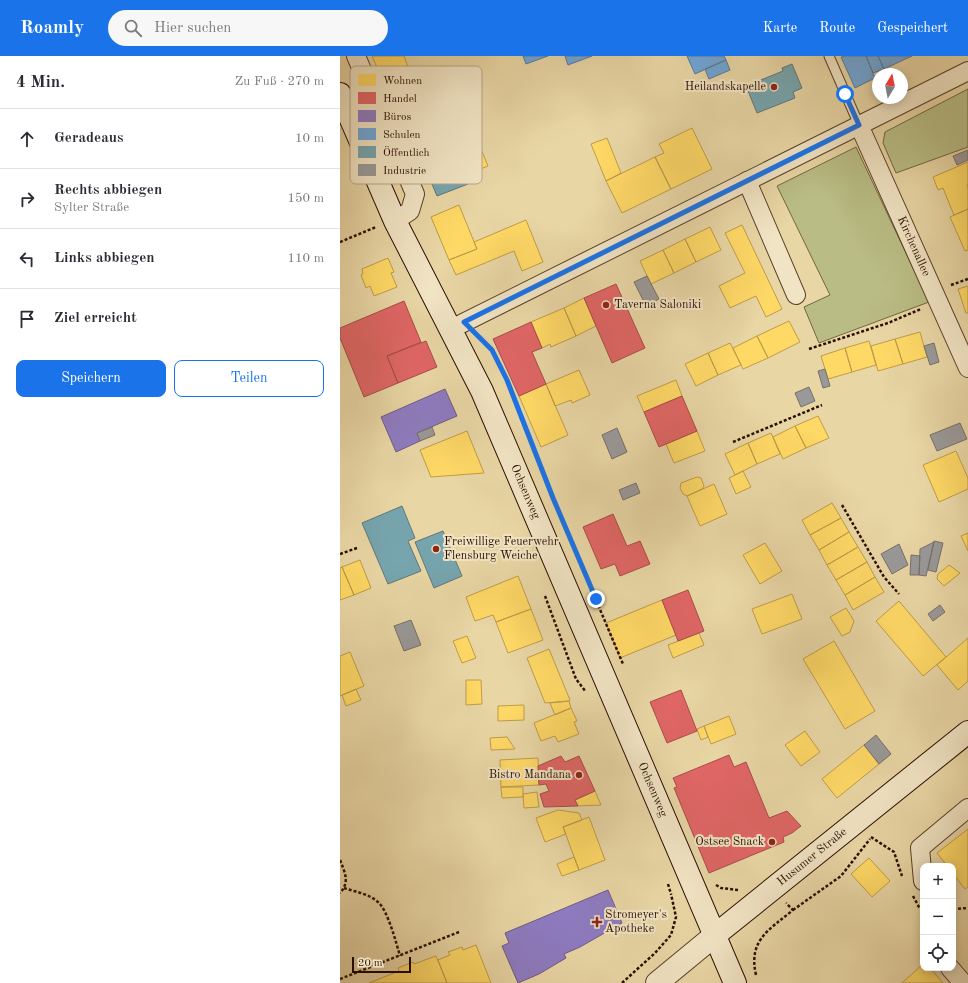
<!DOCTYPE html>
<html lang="de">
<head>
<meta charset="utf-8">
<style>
	:root { --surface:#fff; --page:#f7f7f7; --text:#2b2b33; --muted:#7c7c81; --line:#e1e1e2; --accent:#1a73e8 }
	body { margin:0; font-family:"Old Standard TT",serif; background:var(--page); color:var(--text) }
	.controls { position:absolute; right:12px; bottom:12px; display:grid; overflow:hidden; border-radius:8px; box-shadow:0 2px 10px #0003 }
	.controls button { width:36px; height:36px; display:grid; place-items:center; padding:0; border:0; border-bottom:1px solid var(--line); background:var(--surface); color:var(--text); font:20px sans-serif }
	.compass { position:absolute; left:532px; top:12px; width:36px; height:36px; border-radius:50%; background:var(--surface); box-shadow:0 2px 10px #0003; rotate:10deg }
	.scale { position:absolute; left:12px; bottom:10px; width:59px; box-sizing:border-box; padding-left:4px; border:2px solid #2b0e00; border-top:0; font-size:11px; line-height:14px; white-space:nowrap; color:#2b0e00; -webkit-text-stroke:3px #f1e4c4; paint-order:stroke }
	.stop { position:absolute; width:12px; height:12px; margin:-9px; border:3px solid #1a73e8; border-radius:50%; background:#fff }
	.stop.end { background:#1a73e8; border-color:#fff; box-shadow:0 1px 4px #0008 }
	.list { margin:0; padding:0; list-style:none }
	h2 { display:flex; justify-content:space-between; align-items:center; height:52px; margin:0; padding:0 16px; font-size:17px }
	h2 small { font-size:13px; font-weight:400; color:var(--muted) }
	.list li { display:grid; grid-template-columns:26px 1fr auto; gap:12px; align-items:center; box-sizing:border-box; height:60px; padding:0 16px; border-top:1px solid var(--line) }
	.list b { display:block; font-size:15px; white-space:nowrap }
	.list p { margin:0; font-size:13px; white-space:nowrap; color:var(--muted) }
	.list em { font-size:13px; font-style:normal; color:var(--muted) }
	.actions { display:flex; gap:8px; padding:12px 16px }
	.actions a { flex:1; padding:9px 0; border:1px solid var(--accent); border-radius:8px; text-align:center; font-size:14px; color:var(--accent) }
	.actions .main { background:var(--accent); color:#fff }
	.icon { flex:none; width:22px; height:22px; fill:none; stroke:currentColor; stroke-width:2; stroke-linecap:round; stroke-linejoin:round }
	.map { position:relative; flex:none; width:628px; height:927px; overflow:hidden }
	header { display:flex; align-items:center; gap:24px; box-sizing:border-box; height:56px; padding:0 20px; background:var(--accent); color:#fff }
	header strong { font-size:19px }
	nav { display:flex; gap:22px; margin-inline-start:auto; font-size:14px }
	.search { width:280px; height:36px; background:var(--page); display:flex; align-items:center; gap:10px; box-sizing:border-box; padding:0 14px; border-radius:22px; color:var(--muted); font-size:15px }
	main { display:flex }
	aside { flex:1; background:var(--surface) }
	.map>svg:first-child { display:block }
	.green { fill:#b9bd85; stroke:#726642 }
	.homes { fill:#ffd966; stroke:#bf9c47 }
	.shops { fill:#e06666; stroke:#aa4c47 }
	.offices { fill:#8e7cc3; stroke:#705b88 }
	.schools { fill:#6fa8dc; stroke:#5b7a9a }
	.public { fill:#76a5af; stroke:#60787a }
	.industry { fill:#999; stroke:#786f6b }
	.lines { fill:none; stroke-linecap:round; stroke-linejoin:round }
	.service-casing { stroke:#5a4029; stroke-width:11 }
	.minor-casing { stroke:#5a4029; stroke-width:20 }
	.tertiary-casing { stroke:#5a4029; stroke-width:24 }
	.secondary-casing { stroke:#2b0e00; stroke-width:24 }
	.path { stroke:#2b0e00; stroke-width:2.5; stroke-dasharray:3 2; stroke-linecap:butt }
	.service { stroke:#f1e4c4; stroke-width:9 }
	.minor { stroke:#f1e4c4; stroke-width:18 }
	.tertiary { stroke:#f1e4c4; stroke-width:22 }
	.secondary { stroke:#f1e4c4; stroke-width:22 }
	.route { stroke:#1a73e8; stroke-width:5 }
	.poi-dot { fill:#8f2418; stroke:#f1e4c4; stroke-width:1.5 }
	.labels { text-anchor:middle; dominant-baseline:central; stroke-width:4; stroke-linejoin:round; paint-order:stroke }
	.poi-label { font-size:12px; fill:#2b0e00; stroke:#f1e4c4; text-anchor:end }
	.street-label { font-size:12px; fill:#2b0e00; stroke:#f1e4c4 }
	.key { fill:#f1e4c4; stroke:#b6a489; stroke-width:1 }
	.key-label { font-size:11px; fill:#2b0e00 }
</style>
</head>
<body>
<header>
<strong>Roamly</strong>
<div class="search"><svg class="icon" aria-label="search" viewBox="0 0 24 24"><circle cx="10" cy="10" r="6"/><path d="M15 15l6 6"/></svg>Hier suchen</div>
<nav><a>Karte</a><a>Route</a><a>Gespeichert</a></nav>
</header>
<main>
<aside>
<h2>4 Min.<small>Zu Fuß · 270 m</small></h2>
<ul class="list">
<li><svg class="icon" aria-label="ahead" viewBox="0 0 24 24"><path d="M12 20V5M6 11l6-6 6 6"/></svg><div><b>Geradeaus</b></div><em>10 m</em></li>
<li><svg class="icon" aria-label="right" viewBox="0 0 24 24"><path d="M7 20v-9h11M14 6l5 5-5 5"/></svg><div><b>Rechts abbiegen</b><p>Sylter Straße</p></div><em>150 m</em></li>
<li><svg class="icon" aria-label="left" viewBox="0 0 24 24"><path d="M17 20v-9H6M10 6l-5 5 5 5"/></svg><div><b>Links abbiegen</b></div><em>110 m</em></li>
<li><svg class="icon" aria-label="arrive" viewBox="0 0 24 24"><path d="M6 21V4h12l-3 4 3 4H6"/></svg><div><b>Ziel erreicht</b></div></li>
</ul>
<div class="actions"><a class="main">Speichern</a><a>Teilen</a></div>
</aside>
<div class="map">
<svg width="628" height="927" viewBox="0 0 628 927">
	<rect width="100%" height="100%" fill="#e9d6a5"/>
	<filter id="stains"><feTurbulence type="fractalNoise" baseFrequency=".005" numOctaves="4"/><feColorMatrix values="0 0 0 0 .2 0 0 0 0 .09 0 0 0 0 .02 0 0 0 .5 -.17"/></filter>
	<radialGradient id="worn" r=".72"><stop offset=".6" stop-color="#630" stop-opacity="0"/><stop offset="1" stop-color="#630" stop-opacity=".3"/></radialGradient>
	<path class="green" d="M628,33V91L556,117L543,87L545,76Z
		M516,91L589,246L479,287L464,251L490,239L437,130Z"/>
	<path class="homes" d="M32,0H64L72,22L46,32Z
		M352,72L372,113L331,133L315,101L324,97L319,88Z
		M136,81L148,110L125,119L113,90Z
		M267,82L281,117L266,125L251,88Z
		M315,101L331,133L282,157L266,125Z
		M628,106V128L627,129L628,132V153L614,159L603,132L598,134L593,121Z
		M119,149L137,193L109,204L91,161Z
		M628,153V194L625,195L610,161Z
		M186,164L203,206L182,215L174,195L116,219L109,204L137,193L134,186Z
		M402,169L442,253L426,261L416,240L390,252L379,230L405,217L385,177Z
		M370,171L381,194L356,206L345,183Z
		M345,183L356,206L334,217L323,194Z
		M323,194L334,217L311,228L300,205Z
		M48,202L54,216L51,217L57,231L34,240L30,230L26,232L21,219L23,218L22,213Z
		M628,230V257H626L618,233Z
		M244,242L256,270L236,280L224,252Z
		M224,252L236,280L211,291L210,288L202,292L191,266Z
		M449,265L460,286L428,302L417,280Z
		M580,276L587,301L563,308L555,283Z
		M417,280L428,302L403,313L393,292Z
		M555,283L563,308L538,315L531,290Z
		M529,285L536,309L512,316L505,292Z
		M390,287L401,309L378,319L368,297Z
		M505,292L512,316L488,323L481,300Z
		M368,297L378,319L356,330L345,308Z
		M239,314L250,339L232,347L231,344L215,350L206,328Z
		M336,324L342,340L304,356L297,340Z
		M206,328L228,379L201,391L179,340Z
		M478,360L489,382L466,392L455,370Z
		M455,370L466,392L443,403L433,381Z
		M127,375L144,417L91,421L80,394Z
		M357,375L365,395L334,407L326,388Z
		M431,377L440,398L417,408L408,387Z
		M408,387L417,408L395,419L385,398Z
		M616,395L628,422V433L599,446L583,409Z
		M403,415L411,431L396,438L389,422Z
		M357,421L361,422L364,430L362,433L347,440L343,438L340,432L341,427Z
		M374,428L387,458L360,470L347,440Z
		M492,447L501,462L470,479L462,464Z
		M501,462L509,476L479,494L470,479Z
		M509,476L518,491L487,509L479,494Z
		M628,477V495L621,480Z
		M425,487L442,515L420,528L403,499Z
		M518,491L527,506L496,524L487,509Z
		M20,504L31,532L14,539L2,511Z
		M527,506L535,521L505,539L496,524Z
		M609,509L620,517L604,530L597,523L598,518Z
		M2,511L14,539L0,544V512Z
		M178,520L191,553L156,566L153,559L135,565L126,541Z
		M535,521L544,536L513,554L505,539Z
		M452,538L462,563L422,578L412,553Z
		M322,544L336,579L280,602L266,567Z
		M559,545L606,601L583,620L536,565Z
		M506,552L514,565L510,576L502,580L490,561Z
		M191,553L203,584L168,597L156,566Z
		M359,577L364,589L333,602L328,589Z
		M127,580L136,602L122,607L113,585Z
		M628,582V625L618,634L597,609Z
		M494,585L535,655L505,673L463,603Z
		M209,593L230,644L229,645L205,647L187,602Z
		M10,596L24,630L0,640V600Z
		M126,624H141L142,648L126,649Z
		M16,633L21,644L6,650L2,639Z
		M229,645L231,652L215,659L210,647Z
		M184,649V664L158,665V650Z
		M231,652L237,665L234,666L239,678L218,686L215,680L201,685L194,667Z
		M389,660L396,678L371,688L364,670Z
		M364,670L368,681L361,684L357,673Z
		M465,675L480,696L461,710L445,689Z
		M167,681L175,693L151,694L150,682Z
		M524,689L539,708L497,742L482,723Z
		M198,702L199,729L161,731L160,704Z
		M161,731H183V741L162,742Z
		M255,735L261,749L238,750L235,744Z
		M197,736L199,751L184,752L183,738Z
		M218,754L239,757L242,764L223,771L226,778L205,786L196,762Z
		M249,761L265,804L239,814L223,771Z
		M628,773V831L625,833L613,818V810H607L597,797Z
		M234,801L239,814L222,820L217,808Z
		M529,802L550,825L532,841L511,818Z
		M136,889L151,927H107L98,904L110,899L108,896L122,891L123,894Z
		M96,900L107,927H29L59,915L58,912L73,906L74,908Z
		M583,908V912H590L603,927H562Z"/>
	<path class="shops" d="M276,228L305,292L272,307L244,242Z
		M64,245L81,286L47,300L58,327L24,341L0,282V272Z
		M191,266L202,292L192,296L206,328L179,340L153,283Z
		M86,285L97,311L58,327L47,300Z
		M342,340L357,375L319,391L304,356Z
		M273,458L287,490L300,485L310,508L280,520L275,508L261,513L243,471Z
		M348,534L364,575L338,585L322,544Z
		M341,634L357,675L327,687L310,646Z
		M389,699L394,711L406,706L429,762L447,755L461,770L452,777L443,781L444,786L369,817L334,732L337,731L333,722Z
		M221,700L225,706L239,700L255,735L235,744L238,750L204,751L200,738L209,735L206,728L199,729L198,710Z"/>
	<path class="offices" d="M105,333L117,360L77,377L80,385L56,396L41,361Z
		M268,834L282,867L240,891L224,898L226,902L199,918L178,927L162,890L169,887L165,877Z"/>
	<path class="schools" d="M183,0H208L186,8Z
		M225,0H252L228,9Z
		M347,0H384L386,4L355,18Z
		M505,0H526L535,22L515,32L501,1Z
		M526,0H538L544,13L533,17Z
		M538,0H572L544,13Z
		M386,4L390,14L369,23L365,13Z"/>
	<path class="public" d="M452,8L462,32L453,36L455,42L417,57L406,30L443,15L442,12Z
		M104,67L128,128L97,140L72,80Z
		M62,450L75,482L68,485L81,515L48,528L22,467Z
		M103,475L122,520L94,532L75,486Z"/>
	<path class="industry" d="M628,94V104L617,109L613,100Z
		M307,220L319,243L306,250L294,226Z
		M594,287L599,306L590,309L584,290Z
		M485,313L490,330L483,332L478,315Z
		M469,331L475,345L461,351L455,337Z
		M620,367L627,383L597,395L590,379Z
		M92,371L95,379L80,385L77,377Z
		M277,372L287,396L272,403L262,379Z
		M296,427L300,437L283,444L279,434Z
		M594,485L603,487L596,516L588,514Z
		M594,486L586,520L579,519L580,493Z
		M559,488L568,509L552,518L541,498Z
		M571,499L580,500L579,519H570Z
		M600,549L605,556L593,565L588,558Z
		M71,564L81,589L64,595L54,570Z
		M536,679L551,698L539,708L524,689Z"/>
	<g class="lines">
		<defs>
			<path id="service" d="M489,0L519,69"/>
			<g id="minor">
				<path d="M16,0L75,138L70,155L55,165"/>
				<path id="s1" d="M519,69L628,312"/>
				<path d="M407,125L456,239"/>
				<path d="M111,273L628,15"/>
				<path d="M583,825L580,792L628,752"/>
				<path d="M610,912L623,927"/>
			</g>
			<path id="tertiary" d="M317,927L374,880"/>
			<g id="secondary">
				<path id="s2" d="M0,38L55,165L142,335L395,927"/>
				<path id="s3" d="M374,880L628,676"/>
			</g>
		</defs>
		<use href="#service" class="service-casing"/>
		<use href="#minor" class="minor-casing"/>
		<use href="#tertiary" class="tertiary-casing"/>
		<use href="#secondary" class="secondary-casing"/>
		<path class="path" d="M0,186L36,171
			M611,229L628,223
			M139,281L151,294L167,324L213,442L283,608
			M469,293L548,267L581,253
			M393,386L482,349
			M502,449L544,521L559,538
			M0,498L17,492
			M205,540L236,623L246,636
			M531,781L554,796L562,820
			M0,804C5,817 10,826 0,837
			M328,828L331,838
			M376,829L381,832L398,834
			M4,832C16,836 30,838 39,847C48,856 56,886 60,900
			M573,840L579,851L583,854
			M613,853L628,852
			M453,854L501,820L530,783
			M416,919C408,884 429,874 453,854L446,847
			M0,923L119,876
			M282,927L315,897L331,879L336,861L331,838"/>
		<use href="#service" class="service"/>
		<use href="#minor" class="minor"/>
		<use href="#tertiary" class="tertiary"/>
		<use href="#secondary" class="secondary"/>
	</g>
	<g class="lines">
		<path class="route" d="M256,543L213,442L167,324L152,294L124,266L519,69L505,38"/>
	</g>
	<g class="poi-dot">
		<circle cx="434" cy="31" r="4"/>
		<circle cx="266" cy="249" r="4"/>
		<circle cx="96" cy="493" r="4"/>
		<circle cx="239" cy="719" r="4"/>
		<circle cx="432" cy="786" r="4"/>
		<path d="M255 860h4v4h4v4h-4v4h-4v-4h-4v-4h4z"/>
	</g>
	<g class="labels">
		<g class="poi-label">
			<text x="426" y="31">Heilandskapelle</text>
			<text x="274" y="249" text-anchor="start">Taverna Saloniki</text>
			<text x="104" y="486" text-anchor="start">Freiwillige Feuerwehr<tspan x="104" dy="14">Flensburg Weiche</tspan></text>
			<text x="231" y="719">Bistro Mandana</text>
			<text x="424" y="786">Ostsee Snack</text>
			<text x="265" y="859" text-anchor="start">Stromeyer's<tspan x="265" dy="14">Apotheke</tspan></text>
		</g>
		<g class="street-label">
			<text stroke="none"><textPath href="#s1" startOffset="133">Kirchenallee</textPath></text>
			<text stroke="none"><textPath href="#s2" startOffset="439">Ochsenweg</textPath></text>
			<text stroke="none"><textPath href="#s2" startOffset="763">Ochsenweg</textPath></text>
			<text stroke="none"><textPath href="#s3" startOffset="126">Husumer Straße</textPath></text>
		</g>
	</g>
	<rect x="10" y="10" width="132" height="118" rx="6" class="key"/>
	<rect x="18" y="18" width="18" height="12" fill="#ffd966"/>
	<rect x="18" y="36" width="18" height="12" fill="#e06666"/>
	<rect x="18" y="54" width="18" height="12" fill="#8e7cc3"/>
	<rect x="18" y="72" width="18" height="12" fill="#6fa8dc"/>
	<rect x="18" y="90" width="18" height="12" fill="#76a5af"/>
	<rect x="18" y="108" width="18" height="12" fill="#999"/>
	<g class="key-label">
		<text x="43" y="28">Wohnen</text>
		<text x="43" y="46">Handel</text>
		<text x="43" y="64">Büros</text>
		<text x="43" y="82">Schulen</text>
		<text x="43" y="100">Öffentlich</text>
		<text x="43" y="118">Industrie</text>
	</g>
	<rect width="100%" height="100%" filter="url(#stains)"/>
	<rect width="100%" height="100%" fill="url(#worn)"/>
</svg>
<div class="controls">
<button>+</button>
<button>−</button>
<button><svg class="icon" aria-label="locate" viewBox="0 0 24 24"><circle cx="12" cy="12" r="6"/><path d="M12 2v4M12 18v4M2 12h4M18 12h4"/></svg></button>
</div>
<svg class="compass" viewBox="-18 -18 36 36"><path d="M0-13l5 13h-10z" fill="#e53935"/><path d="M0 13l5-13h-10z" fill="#7c7c81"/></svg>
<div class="scale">20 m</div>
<div class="stop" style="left:505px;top:38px"></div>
<div class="stop end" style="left:256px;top:543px"></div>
</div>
</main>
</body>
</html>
